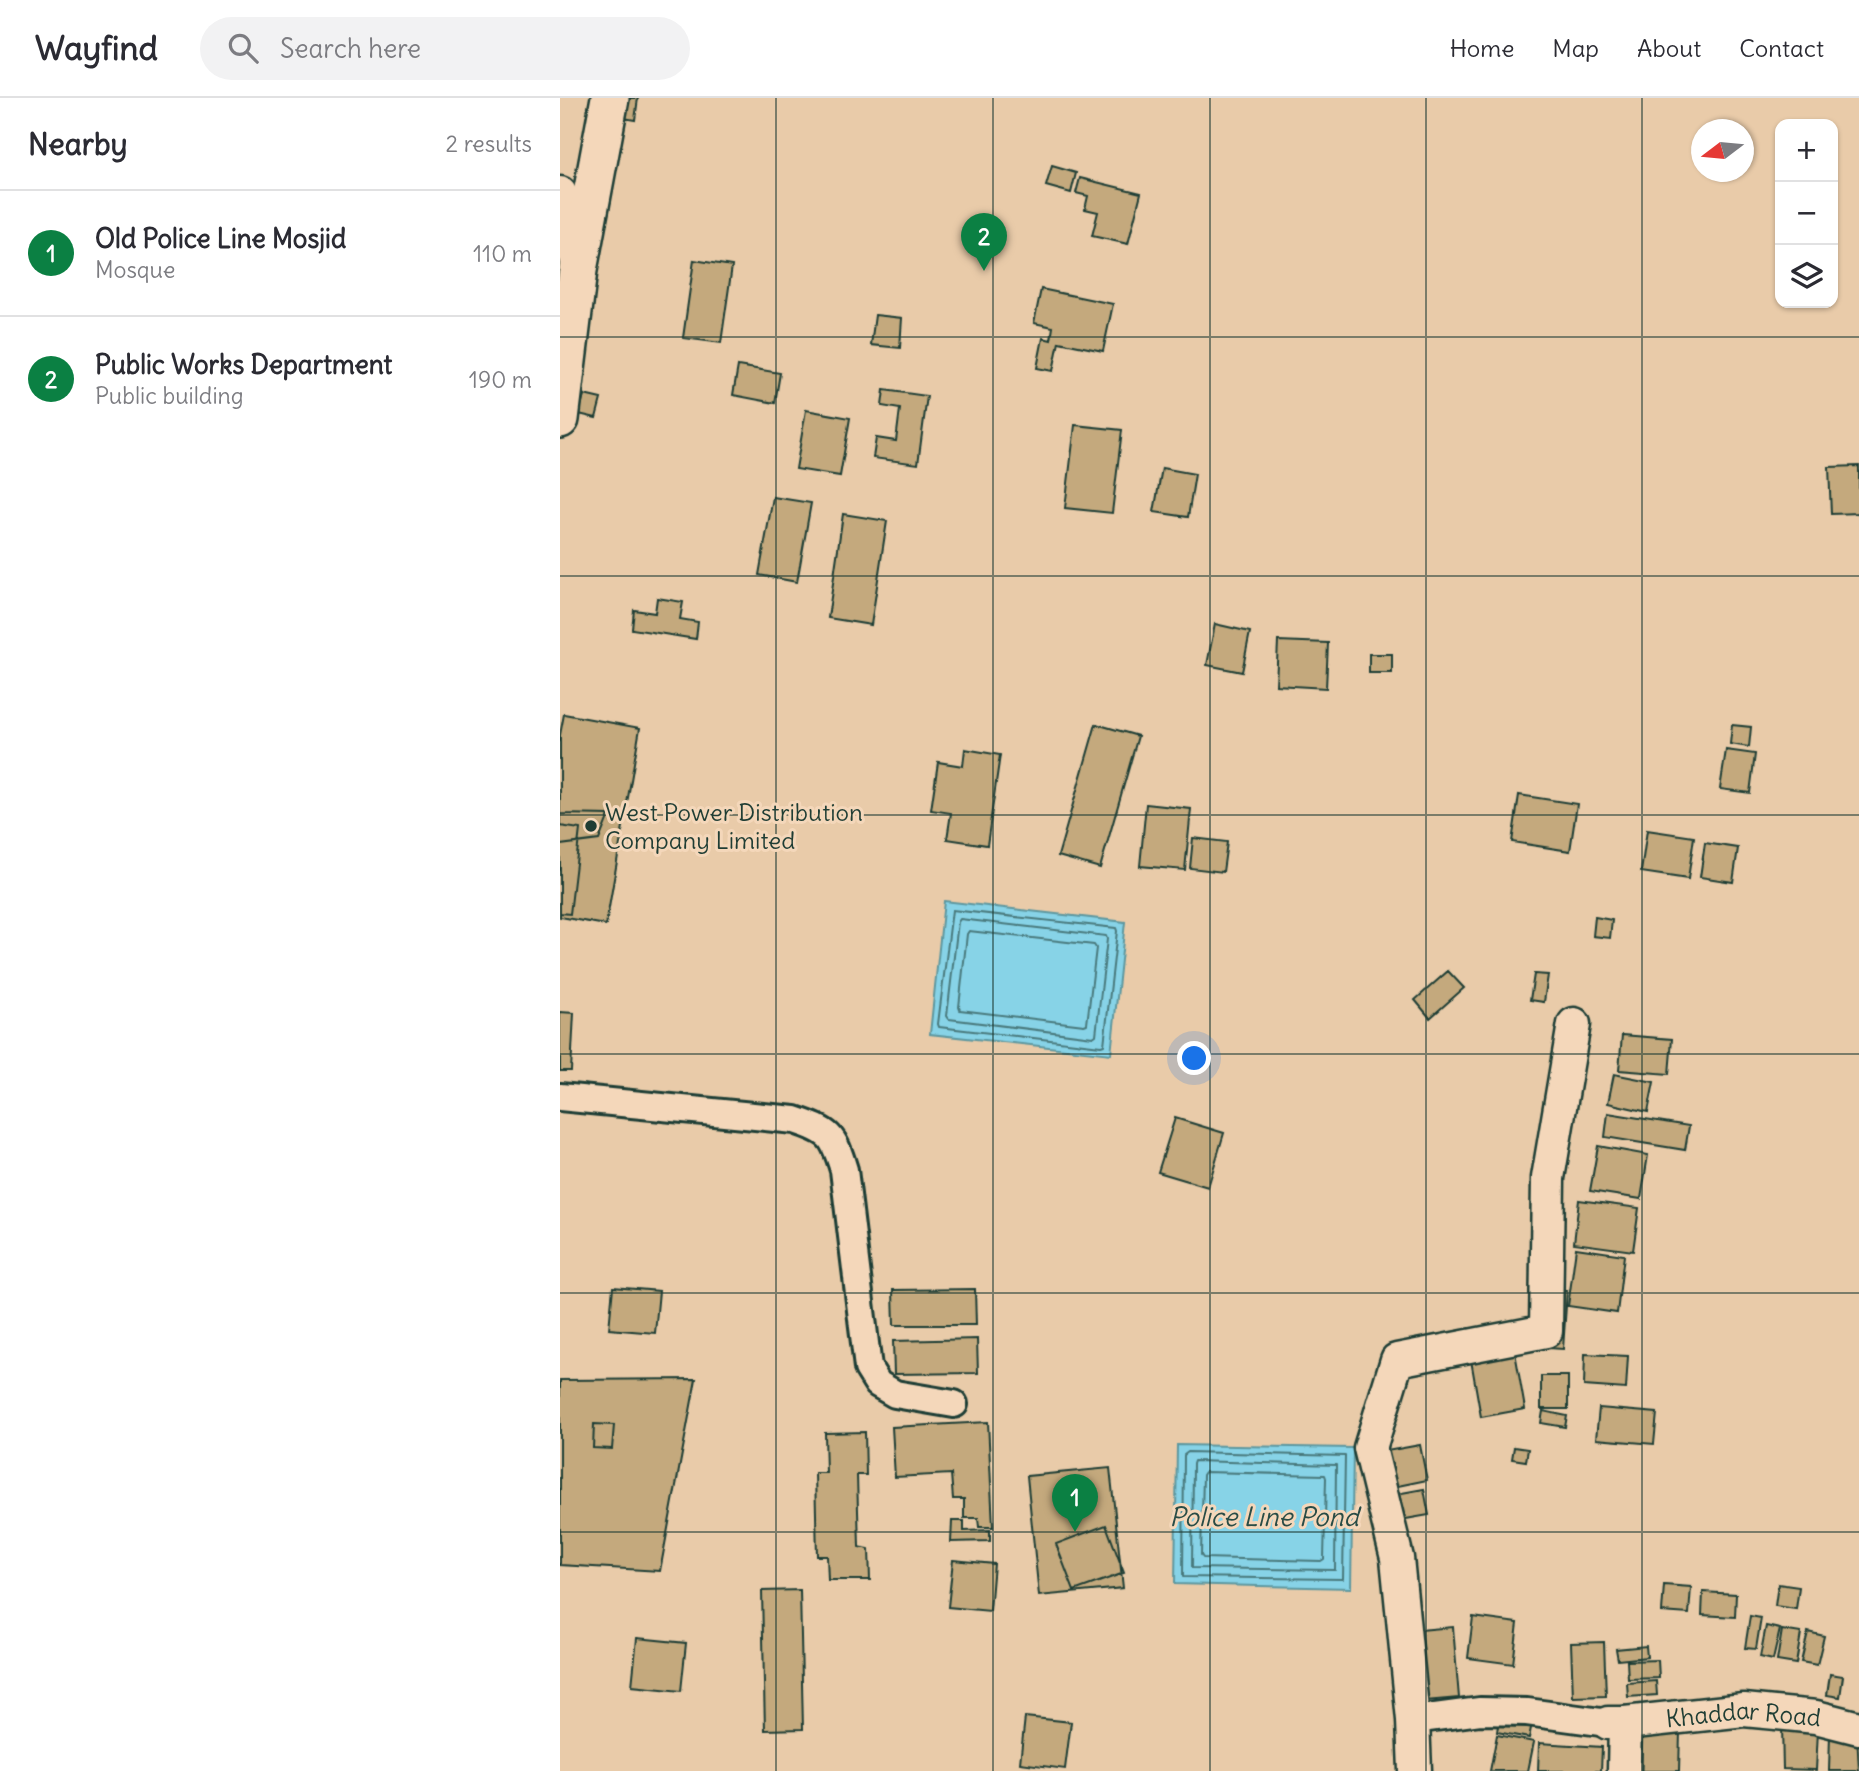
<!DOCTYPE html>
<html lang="en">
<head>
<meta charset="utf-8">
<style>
	:root { --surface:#fff; --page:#f2f2f3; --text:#2b2b33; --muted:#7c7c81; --line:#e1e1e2; --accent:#0b8043 }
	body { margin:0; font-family:Delius,sans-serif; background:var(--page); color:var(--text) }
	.controls { position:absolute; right:21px; top:21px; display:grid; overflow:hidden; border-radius:14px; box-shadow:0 2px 5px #0004 }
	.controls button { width:63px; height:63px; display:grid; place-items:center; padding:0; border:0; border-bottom:2px solid var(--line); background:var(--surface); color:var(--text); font:35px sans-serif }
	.compass { position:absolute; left:1131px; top:21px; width:63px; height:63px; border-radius:50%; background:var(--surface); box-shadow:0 2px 5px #0004; rotate:254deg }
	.you { position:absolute; left:635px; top:961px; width:24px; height:24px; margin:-18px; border:5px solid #fff; border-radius:50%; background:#1a73e8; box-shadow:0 0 0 10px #1a73e833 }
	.badge { display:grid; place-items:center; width:46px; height:46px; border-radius:50%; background:var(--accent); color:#fff; font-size:23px; font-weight:700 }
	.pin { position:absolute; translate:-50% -58px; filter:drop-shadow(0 2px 4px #0008) }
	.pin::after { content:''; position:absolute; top:37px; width:24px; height:21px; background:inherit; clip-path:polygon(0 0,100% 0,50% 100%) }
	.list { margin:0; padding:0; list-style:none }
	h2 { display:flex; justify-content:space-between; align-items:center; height:91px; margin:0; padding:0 28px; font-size:30px }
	h2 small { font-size:23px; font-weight:400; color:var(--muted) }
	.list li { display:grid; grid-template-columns:46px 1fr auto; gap:21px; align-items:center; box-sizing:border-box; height:126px; padding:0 28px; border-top:2px solid var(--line) }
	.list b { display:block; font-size:26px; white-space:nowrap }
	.list p { margin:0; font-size:23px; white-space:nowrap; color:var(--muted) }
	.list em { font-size:23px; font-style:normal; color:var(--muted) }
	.icon { flex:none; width:38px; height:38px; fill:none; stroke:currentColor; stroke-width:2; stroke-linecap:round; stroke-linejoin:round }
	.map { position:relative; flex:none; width:1299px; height:1673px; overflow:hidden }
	header { display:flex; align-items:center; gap:42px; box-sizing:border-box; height:98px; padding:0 35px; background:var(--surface); border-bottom:2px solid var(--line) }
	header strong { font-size:33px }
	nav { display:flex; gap:38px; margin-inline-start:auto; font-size:24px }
	.search { width:490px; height:63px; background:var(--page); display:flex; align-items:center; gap:18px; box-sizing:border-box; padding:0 24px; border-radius:38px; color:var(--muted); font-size:26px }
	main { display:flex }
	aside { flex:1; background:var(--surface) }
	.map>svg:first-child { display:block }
	.water { fill:#87d3e7; stroke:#5d979f; stroke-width:2 }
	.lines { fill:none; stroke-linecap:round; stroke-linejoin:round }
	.shore { stroke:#49797c; stroke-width:2 }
	.building { fill:#c4a97d; stroke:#1f3d34; stroke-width:2 }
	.minor-casing { stroke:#1f3d34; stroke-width:32 }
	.tertiary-casing { stroke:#1f3d34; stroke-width:37 }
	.secondary-casing { stroke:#1f3d34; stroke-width:42 }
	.minor { stroke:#f4d7ba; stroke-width:26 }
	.tertiary { stroke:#f4d7ba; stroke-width:32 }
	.secondary { stroke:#f4d7ba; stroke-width:37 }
	.grid { fill:none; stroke:#1f3d34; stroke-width:2; stroke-opacity:0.55 }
	.poi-dot { fill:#1f3d34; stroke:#f4d7ba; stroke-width:2.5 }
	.labels { text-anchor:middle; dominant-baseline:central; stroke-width:6; stroke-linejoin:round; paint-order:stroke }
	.poi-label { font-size:24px; fill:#1f3d34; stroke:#f4d7ba; text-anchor:start }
	.street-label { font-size:24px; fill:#1f3d34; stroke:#f4d7ba }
	.water-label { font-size:26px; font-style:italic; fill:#294c46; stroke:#f4d7ba }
</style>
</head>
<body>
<header>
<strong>Wayfind</strong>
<div class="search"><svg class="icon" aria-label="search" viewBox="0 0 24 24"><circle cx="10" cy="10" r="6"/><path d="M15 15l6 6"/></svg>Search here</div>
<nav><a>Home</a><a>Map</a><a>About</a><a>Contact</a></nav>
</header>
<main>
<aside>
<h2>Nearby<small>2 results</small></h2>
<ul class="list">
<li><span class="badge">1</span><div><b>Old Police Line Mosjid</b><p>Mosque</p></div><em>110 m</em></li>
<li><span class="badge">2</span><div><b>Public Works Department</b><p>Public building</p></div><em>190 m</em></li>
</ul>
</aside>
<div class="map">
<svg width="1299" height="1673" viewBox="0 0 1299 1673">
	<rect width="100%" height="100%" fill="#e9cba9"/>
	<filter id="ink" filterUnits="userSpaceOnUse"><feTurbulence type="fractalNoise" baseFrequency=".0143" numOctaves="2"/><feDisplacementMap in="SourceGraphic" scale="14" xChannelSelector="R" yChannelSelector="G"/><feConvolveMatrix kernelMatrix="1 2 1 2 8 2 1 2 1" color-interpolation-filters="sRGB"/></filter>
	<g filter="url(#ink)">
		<path class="water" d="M384,803L565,824L551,956L370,936Z
			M617,1347L793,1350L791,1490L615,1486Z"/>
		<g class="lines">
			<path class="shore" d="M392,812L556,830L557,833L544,947L541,948L379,929L378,926Z
				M400,821L546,838L547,841L536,937L533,939L389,921L387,918L398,824Z
				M409,833L534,847L536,850L527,926L524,927L400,912L399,909L407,836Z
				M628,1354L785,1358L783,1481L623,1479L624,1357Z
				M634,1363L776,1367L775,1472L632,1470L633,1366Z
				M645,1374L765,1377L766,1380L764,1461L761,1463L643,1460L641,1457L643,1377Z"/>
		</g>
		<path class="building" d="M54,0H78L75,22L52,18Z
			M492,68L516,75L511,95L486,88Z
			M520,80L581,95L568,146L532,138L538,114L525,111L528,98L516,95Z
			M134,162L172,168L161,245L123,240Z
			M481,191L553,206L543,253L499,244L493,273L477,270L483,240L491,242L493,229L474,225Z
			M315,217L342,220L340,250L311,247Z
			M178,268L220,275L215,305L173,297Z
			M324,292L367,298L358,366L313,360L316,340L336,343L340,311L322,308Z
			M24,297L41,301L36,320L19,316Z
			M246,312L290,320L280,378L236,371Z
			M515,327L562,332L552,415L505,410Z
			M1299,368V415L1271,416L1269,369Z
			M602,370L635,376L628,419L594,414Z
			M213,399L251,405L237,484L199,477Z
			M283,416L327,423L311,527L268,520Z
			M97,500L123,504L120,521L138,524L136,541L72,531L74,512L95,515Z
			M655,526L690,534L682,574L647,567Z
			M718,543L768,545L766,590L716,587Z
			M809,556H832V575H809Z
			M4,616L80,630L46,827L0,819V637Z
			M536,626L578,638L540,770L498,758Z
			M1172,627L1191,629L1189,649L1170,646Z
			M405,651L440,657L427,747L387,741L391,715L371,712L378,664L403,668Z
			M1166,652L1195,656L1190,695L1160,691Z
			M959,697L1017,706L1010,753L952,744Z
			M586,706L631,711L625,772L580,768Z
			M0,716L49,717L39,742L0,747Z
			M0,728L20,731L10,816L0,815Z
			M1087,732L1134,739L1128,781L1081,774Z
			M633,740L667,744L663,774L630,770Z
			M1145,745L1178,750L1173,784L1140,779Z
			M1035,819L1052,822L1050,840L1033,838Z
			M888,873L904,890L870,920L855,902Z
			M974,876L988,877L984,904L970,902Z
			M0,914L14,915L11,973H0Z
			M1062,937L1112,941L1109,976L1059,972Z
			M1054,976L1094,984L1088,1014L1048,1005Z
			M1048,1015L1129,1028L1125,1052L1045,1039Z
			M615,1020L664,1035L648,1089L598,1074Z
			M1038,1048L1088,1057L1081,1101L1030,1093Z
			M1019,1102L1079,1110L1073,1153L1014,1145Z
			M1016,1150L1064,1157L1057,1215L1008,1208Z
			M53,1189L99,1193L95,1235L49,1231Z
			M415,1191L416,1227H334L333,1192Z
			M991,1192L1007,1193L1003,1251L988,1250Z
			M417,1241L418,1275L334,1276L333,1243Z
			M955,1254L965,1311L921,1319L911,1262Z
			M1025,1256L1068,1258L1066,1291L1024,1288Z
			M981,1278H1008V1311H981Z
			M136,1281L100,1473L0,1467V1282Z
			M1039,1310L1097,1315L1094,1346L1036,1341Z
			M983,1313L1007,1318L1005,1329L981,1325Z
			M428,1324L433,1429H419L418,1420H404V1401H393L391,1376L335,1379L332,1329Z
			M34,1326L54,1327L52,1351L33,1350Z
			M305,1334L306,1377H297L299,1449L309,1451L310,1482H268L267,1458H257L255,1375H266L265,1335Z
			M860,1347L867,1382L828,1390L821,1354Z
			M954,1349L968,1351L966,1363L952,1361Z
			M550,1370L563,1490L479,1498L467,1378Z
			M864,1391L869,1417L840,1422L836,1396Z
			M392,1423H404V1433L430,1432V1443L391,1444Z
			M546,1427L564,1475L514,1493L496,1446Z
			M393,1462L434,1466L430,1513L388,1509Z
			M1218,1486L1239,1489L1236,1511L1215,1508Z
			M1104,1487L1131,1489L1129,1516L1102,1514Z
			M240,1492L243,1631L205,1632L202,1493Z
			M1143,1494L1176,1496L1175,1519L1142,1517Z
			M1190,1518L1201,1520L1196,1551L1185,1550Z
			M913,1519L958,1525L953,1566L908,1560Z
			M1206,1528L1220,1531L1213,1562L1200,1559Z
			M893,1529L899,1600L854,1604L849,1533Z
			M1222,1532L1241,1535L1236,1566L1217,1563Z
			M1248,1534L1264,1538L1257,1567L1241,1564Z
			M77,1540L126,1545L121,1593L72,1588Z
			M1044,1544L1046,1598L1013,1599L1011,1545Z
			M1086,1548L1087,1559L1058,1562L1056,1551Z
			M1098,1562L1099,1580L1068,1581L1067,1563Z
			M1270,1576L1283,1578L1280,1599L1267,1597Z
			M1096,1583L1097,1597L1068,1599L1067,1585Z
			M940,1614L973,1620L969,1640L937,1634Z
			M465,1619L511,1624L505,1671L460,1665Z
			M1222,1628L1258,1632L1256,1672L1223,1671Z
			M1082,1632L1120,1633L1119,1673H1081Z
			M1270,1636H1297L1299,1673H1269Z
			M937,1637L974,1644L968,1673H930Z
			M979,1645L1042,1649L1041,1673H978Z"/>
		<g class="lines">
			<defs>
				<path id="minor" d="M0,999L235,1022C270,1034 273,1036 284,1072L308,1270L318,1286L335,1296L394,1306
					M853,1622L920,1613L967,1614L1048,1625"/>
				<g id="tertiary">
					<path d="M0,95L17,167"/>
					<path d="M1048,1625H1065L1064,1673"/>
					<path id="s1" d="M1065,1625L1184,1612L1256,1619L1299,1630"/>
					<path d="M855,1673L853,1622L837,1460L810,1350L837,1262L986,1233L988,1080L1014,926"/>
				</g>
				<path id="secondary" d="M0,321L18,172L50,0"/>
			</defs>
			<use href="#minor" class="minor-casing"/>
			<use href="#tertiary" class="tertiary-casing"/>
			<use href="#secondary" class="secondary-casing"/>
			<use href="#minor" class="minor"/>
			<use href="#tertiary" class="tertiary"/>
			<use href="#secondary" class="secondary"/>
		</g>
	</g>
	<path class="grid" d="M216,0V1673M433,0V1673M650,0V1673M866,0V1673M1082,0V1673M0,239H1299M0,478H1299M0,717H1299M0,956H1299M0,1195H1299M0,1434H1299"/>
	<circle class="poi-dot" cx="31" cy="728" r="7"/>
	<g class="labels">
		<g class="poi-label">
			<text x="45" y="714">West Power Distribution<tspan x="45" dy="28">Company Limited</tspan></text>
		</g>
		<g class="street-label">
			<text stroke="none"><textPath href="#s1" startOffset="119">Khaddar Road</textPath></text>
		</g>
		<g class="water-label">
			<text x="704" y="1418">Police Line Pond</text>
		</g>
	</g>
</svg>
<div class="controls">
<button>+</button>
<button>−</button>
<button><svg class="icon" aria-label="layers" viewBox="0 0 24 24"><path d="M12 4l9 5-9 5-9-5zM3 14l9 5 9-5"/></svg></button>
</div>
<svg class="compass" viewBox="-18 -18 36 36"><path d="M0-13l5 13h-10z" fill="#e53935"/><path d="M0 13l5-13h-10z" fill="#7c7c81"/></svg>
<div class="you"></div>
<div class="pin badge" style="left:515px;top:1434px">1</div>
<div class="pin badge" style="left:424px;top:173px">2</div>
</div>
</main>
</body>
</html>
